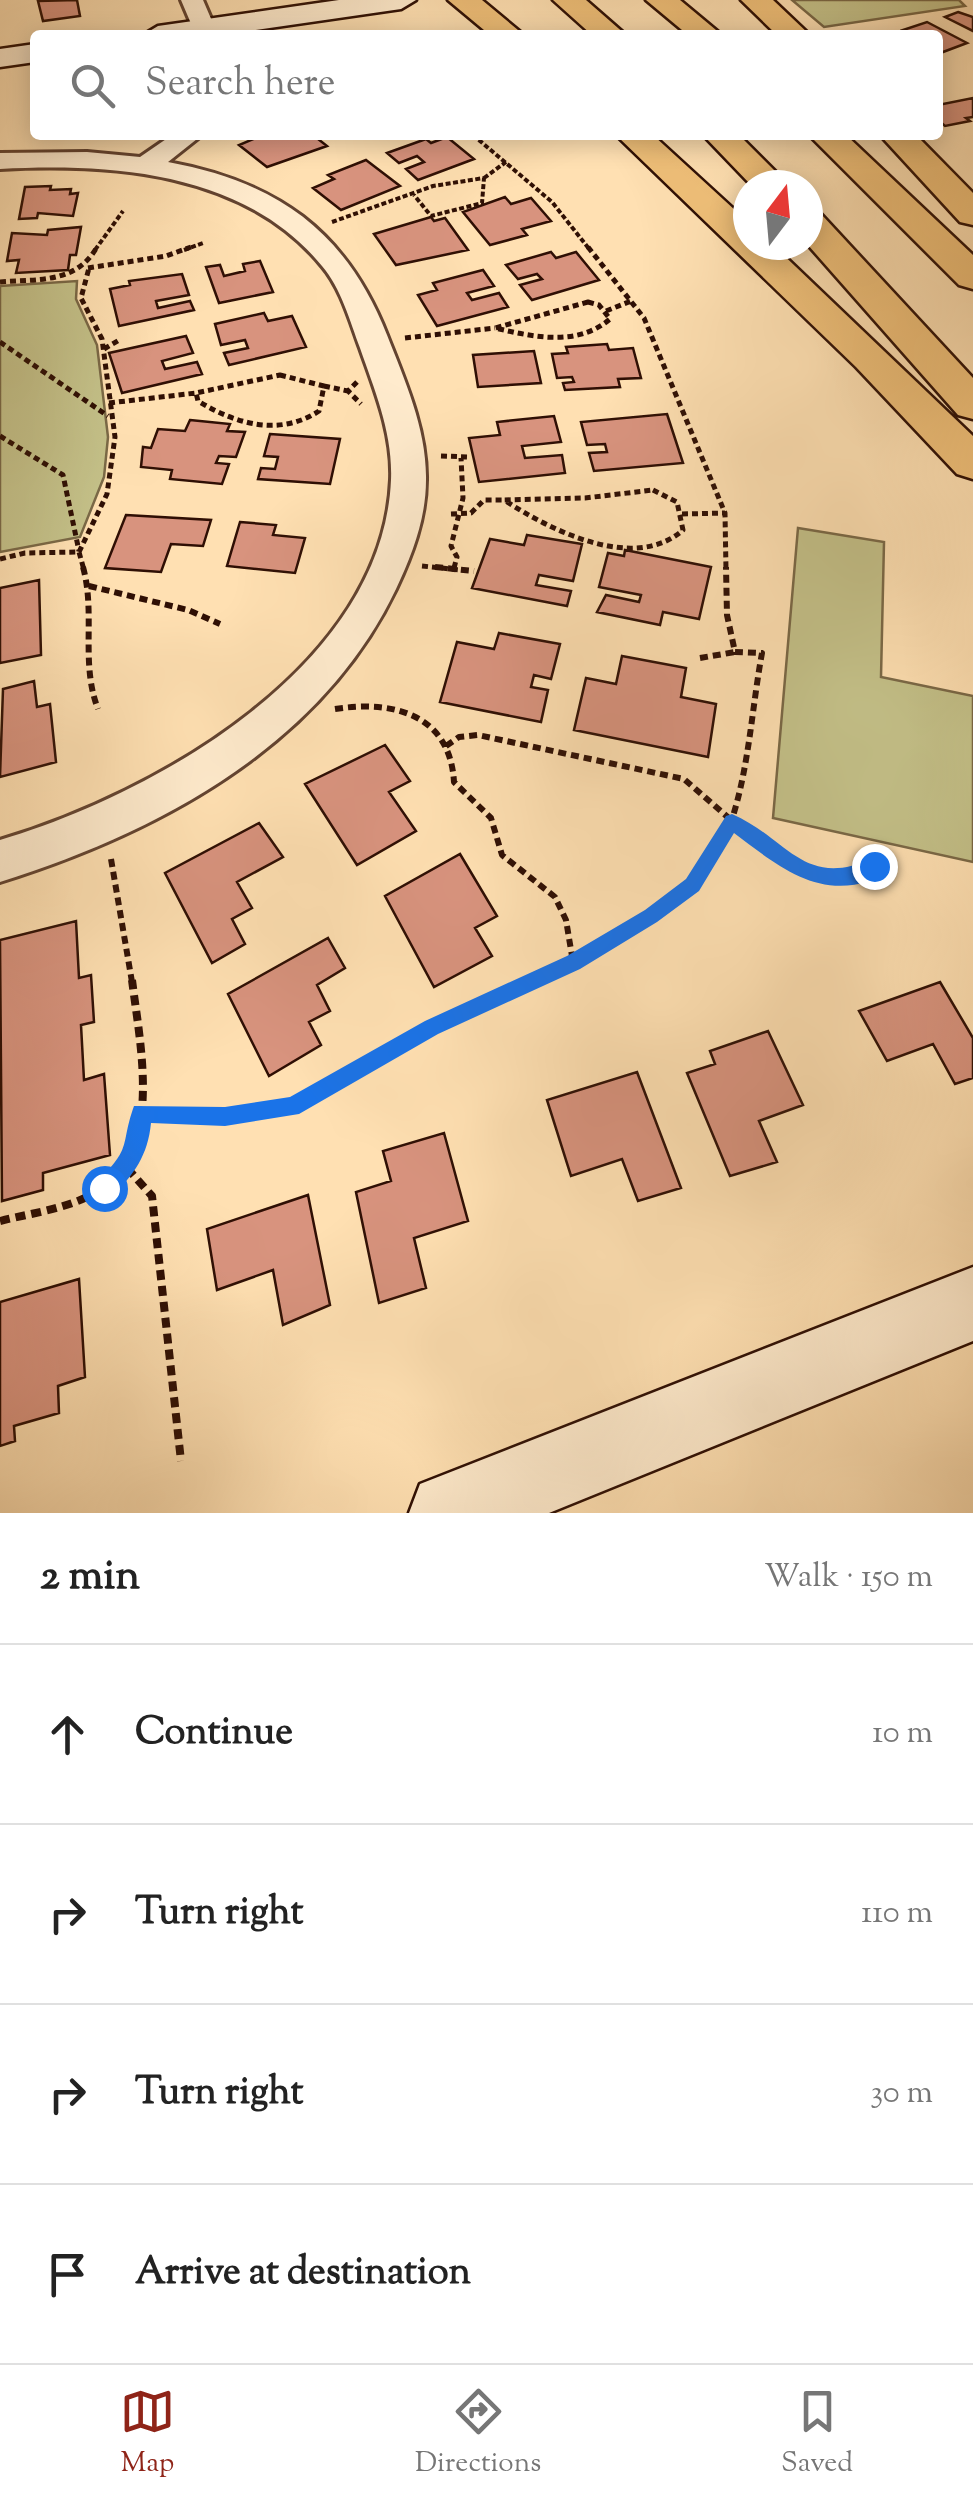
<!DOCTYPE html>
<html lang="en">
<head>
<meta charset="utf-8">
<style>
	:root { --surface:#fff; --page:#f6f6f6; --text:#222; --muted:#767676; --line:#e0e0e0; --accent:#8f2418 }
	body { margin:0; font-family:"Sorts Mill Goudy",serif; background:var(--page); color:var(--text) }
	.compass { position:absolute; left:733px; top:170px; width:90px; height:90px; border-radius:50%; background:var(--surface); box-shadow:0 5px 25px #0003; rotate:16deg }
	.stop { position:absolute; width:30px; height:30px; margin:-22px; border:8px solid #1a73e8; border-radius:50%; background:#fff }
	.stop.end { background:#1a73e8; border-color:#fff; box-shadow:0 2px 10px #0008 }
	.list { margin:0; padding:0; list-style:none }
	h2 { display:flex; justify-content:space-between; align-items:center; height:130px; margin:0; padding:0 40px; font-size:42px }
	h2 small { font-size:32px; font-weight:400; color:var(--muted) }
	.list li { display:grid; grid-template-columns:65px 1fr auto; gap:30px; align-items:center; box-sizing:border-box; height:180px; padding:0 40px; border-top:2px solid var(--line) }
	.list b { display:block; font-size:38px; white-space:nowrap }
	.list em { font-size:32px; font-style:normal; color:var(--muted) }
	.icon { flex:none; width:55px; height:55px; fill:none; stroke:currentColor; stroke-width:2; stroke-linecap:round; stroke-linejoin:round }
	.map { position:relative; flex:none; width:973px; height:1513px; overflow:hidden }
	.search { position:absolute; background:var(--surface); box-shadow:0 5px 25px #0003; left:30px; right:30px; top:30px; height:110px; display:flex; align-items:center; gap:25px; box-sizing:border-box; padding:0 35px; border-radius:10px; color:var(--muted); font-size:38px }
	.sheet { height:850px; background:var(--surface) }
	nav { display:flex; justify-content:space-around; align-items:center; box-sizing:border-box; height:140px; border-top:2px solid var(--line); background:var(--surface); font-size:28px; color:var(--muted) }
	nav a { display:grid; justify-items:center; gap:5px }
	nav .on { color:var(--accent) }
	.map>svg:first-child { display:block }
	.green { fill:#c4c189; stroke:#7a6846; stroke-width:2.5 }
	.building { fill:#d8937e; stroke:#2f0f04; stroke-width:2.5 }
	.lines { fill:none; stroke-linecap:round; stroke-linejoin:round }
	.street-casing { stroke:#634330; stroke-width:6 }
	.secondary-casing { stroke:#2f0f04; stroke-width:5 }
	.highway-casing { stroke:#2f0f04; stroke-width:5 }
	.path-far3 { stroke:#2f0f04; stroke-width:4; stroke-dasharray:5 2.5; stroke-linecap:butt }
	.path-far2 { stroke:#2f0f04; stroke-width:5; stroke-dasharray:6 4; stroke-linecap:butt }
	.path-far1 { stroke:#2f0f04; stroke-width:6; stroke-dasharray:8 5; stroke-linecap:butt }
	.path { stroke:#2f0f04; stroke-width:8; stroke-dasharray:10 6; stroke-linecap:butt }
	.street { fill:#ffebcd; fill-rule:evenodd }
	.secondary { fill:#ffebcd; fill-rule:evenodd }
	.highway { fill:#f0c079; fill-rule:evenodd }
	.route { fill:#1a73e8 }
</style>
</head>
<body>
<div class="map">
<svg width="973" height="1513" viewBox="0 0 973 1513">
	<rect width="100%" height="100%" fill="#ffe0b2"/>
	<filter id="stains"><feTurbulence type="fractalNoise" baseFrequency=".002" numOctaves="4"/><feColorMatrix values="0 0 0 0 .2 0 0 0 0 .09 0 0 0 0 .02 0 0 0 .5 -.17"/></filter>
	<radialGradient id="worn" r=".72"><stop offset=".6" stop-color="#630" stop-opacity="0"/><stop offset="1" stop-color="#630" stop-opacity=".3"/></radialGradient>
	<path class="green" d="M792,0H959L965,6L824,27Z
		M77,281L76,299L97,345L108,437L104,477L80,537L0,552V286Z
		M798,528L884,542L881,677L973,696V862L773,818Z"/>
	<path class="building" d="M77,0L80,16L43,21L38,1Z
		M958,12L973,17V31L945,17Z
		M927,22L967,43L943,52L938,49V35H913L903,30Z
		M973,98V117L966,118L970,121L945,126L938,120V105Z
		M313,135L327,146L267,167L239,145L263,135Z
		M447,137L474,159L418,180L406,169L424,162L417,156L399,163L387,153L426,139L431,143Z
		M366,160L400,186L341,210L313,188L334,179L328,175Z
		M51,186L50,190L71,189L70,194L78,193L73,216L38,213L37,218L19,219L25,187Z
		M505,197L511,204L531,198L551,221L522,229L527,235L490,245L463,212Z
		M431,217L434,221L445,218L468,250L396,265L374,234Z
		M81,227L76,255H70L68,270L16,273L19,260L7,261L12,233L47,235L48,230Z
		M551,252L556,258L576,252L599,280L532,300L520,285L542,279L537,274L518,279L506,265Z
		M260,261L273,292L219,303L206,267L220,265L224,276L245,271L243,264Z
		M483,270L494,286L467,293L472,300L499,293L508,307L437,326L418,295L437,290L433,283Z
		M182,274L189,295L156,301L158,308L190,301L194,310L119,326L110,289L130,285L129,281Z
		M264,313L268,321L292,316L306,347L229,365L224,353L248,348L245,340L221,345L215,324Z
		M186,336L193,353L162,361L165,369L197,362L202,374L122,393L109,353Z
		M607,344L609,350L633,348L641,378L618,379L620,387L565,390L563,383L574,382L572,377L557,378L552,354L568,353L566,347Z
		M534,351L541,383L478,387L473,355Z
		M667,414L683,463L594,471L589,453L607,452L605,444L587,445L581,422Z
		M554,416L561,442L522,446L525,458L562,455L565,473L479,482L469,438L500,435L497,422Z
		M190,420L230,424L227,431L245,432L236,457L219,456L216,463L229,464L222,484L170,479L172,470L141,467L143,447L151,448L158,429L185,431Z
		M270,434L340,439L330,484L258,479L261,468L275,469L278,457L264,456Z
		M126,515L211,520L203,546L171,544L161,572L105,568Z
		M240,522L276,525L273,535L305,538L295,573L227,566Z
		M527,535L582,544L573,581L539,575L536,585L571,591L567,606L472,588L490,539L524,545Z
		M625,550L711,567L699,619L663,612L660,625L597,612L606,595L639,602L641,595L599,587L608,553L624,556Z
		M39,580L41,655L0,663V588Z
		M499,633L560,644L551,679L534,675L531,687L548,690L541,722L440,702L457,642L494,649Z
		M622,656L686,668L681,697L716,704L708,757L574,730L586,678L616,684Z
		M34,681L37,707L50,704L56,762L0,777L3,689Z
		M385,745L410,781L389,792L416,831L357,865L305,784Z
		M259,823L283,857L237,882L252,908L232,919L245,944L212,963L165,873Z
		M460,854L497,916L475,928L492,956L434,987L385,896Z
		M76,921L79,978L91,975L94,1022L81,1025L84,1080L104,1074L110,1155L43,1173V1190L2,1201L0,940Z
		M328,938L345,968L317,985L330,1011L309,1022L321,1045L269,1076L228,994Z
		M940,982L973,1038V1078L955,1084L933,1044L887,1061L859,1011Z
		M768,1031L803,1105L759,1121L777,1162L730,1176L687,1073L715,1064L710,1051Z
		M637,1072L681,1188L638,1201L622,1159L571,1176L547,1100Z
		M444,1133L468,1221L414,1238L426,1288L379,1303L356,1192L391,1181L383,1151Z
		M308,1195L330,1305L283,1325L273,1270L217,1290L207,1229Z
		M79,1279L85,1377L58,1386L59,1413L14,1426L15,1441L0,1446V1302Z"/>
	<g class="lines">
		<defs>
			<path id="street" d="M181,0H203L215,28L211,33H195Z
				M172,135H202L168,162C277,182 346,231 387,335C405,381 427,430 426,480C426,519 412,555 396,589C321,746 159,832 0,882V840C155,794 383,666 391,480C393,434 375,391 360,348C350,321 341,288 322,266C245,172 113,163 0,169V153L87,152L140,157Z"/>
			<path id="secondary" d="M339,0H416L401,9L221,35H143L158,26Z
				M35,44V62L0,67V49Z
				M973,1267V1341L549,1513H409L420,1484Z"/>
			<path id="highway" d="M448,0H482L524,35H490Z
				M553,0H586L626,35H592Z
				M646,0H680L722,35H688Z
				M741,0H773L810,35H777Z
				M616,135H653L748,222V245H773L973,436V479L957,474L856,367Z
				M703,135H739L789,185H751Z
				M809,135H846L973,255V289L959,285Z
				M880,135H916L973,193V225L960,222Z
				M808,211L821,214L973,378V419L958,415L808,245Z"/>
		</defs>
		<use href="#street" class="street-casing"/>
		<use href="#secondary" class="secondary-casing"/>
		<use href="#highway" class="highway-casing"/>
		<path class="path-far3" d="M473,135L552,202L590,250
			M484,178L506,162
			M332,222L433,186L484,178L482,203L431,216L414,195
			M95,250L123,211
			M184,250L203,243"/>
		<path class="path-far2" d="M588,247L644,318L725,513L726,570
			M88,268L166,256L191,247
			M0,282C37,279 76,284 97,247
			M588,302L599,305L610,319C577,347 534,337 495,328Z
			M606,311L631,301
			M405,338L495,328
			M0,342L108,416
			M104,349L121,339
			M280,375L324,386L319,411C279,437 236,424 198,401L196,393Z
			M357,382L348,391L361,404
			M324,386L348,391
			M109,403L196,393
			M0,436L63,475L79,551
			M441,456L469,457
			M653,490L677,502L683,530C634,573 550,530 504,500L585,498Z
			M451,514L471,513L484,500H504
			M682,514L725,513
			M79,552L107,494L115,437L102,339L81,298L89,268
			M0,559L25,553L79,552L84,570
			M422,566L461,570
			M454,568L457,557L451,546L463,498L461,458"/>
		<path class="path-far1" d="M83,567C96,614 80,663 98,709
			M435,567L474,571
			M89,586L188,610L220,624
			M700,658L735,652
			M335,709C393,700 450,714 454,782L491,818L502,855L555,897L566,920L573,962
			M446,746L459,737L478,735L684,779L762,847L809,871L843,878L874,866L875,845
			M111,859L132,982
			M529,982C598,951 708,895 732,819C749,767 752,707 762,653L735,652L727,615L726,567"/>
		<path class="path" d="M142,1113L225,1117L293,1107L431,1028L535,980
			M127,1168L152,1196L181,1461
			M0,1221C32,1213 66,1209 95,1193C165,1155 140,1045 132,980"/>
		<use href="#street" class="street"/>
		<use href="#secondary" class="secondary"/>
		<use href="#highway" class="highway"/>
	</g>
	<path class="route" d="M732,814C789,839 803,890 874,858L883,866L869,881C816,899 774,863 734,833L699,891L657,922L580,969L438,1034L299,1114L225,1126L151,1123C148,1155 134,1175 112,1196H97V1181C133,1148 120,1145 134,1106L225,1107L290,1097L425,1021L567,956L645,910L686,879L726,816Z"/>
	<rect width="100%" height="100%" filter="url(#stains)"/>
	<rect width="100%" height="100%" fill="url(#worn)"/>
</svg>
<svg class="compass" viewBox="-18 -18 36 36"><path d="M0-13l5 13h-10z" fill="#e53935"/><path d="M0 13l5-13h-10z" fill="#767676"/></svg>
<div class="stop" style="left:104px;top:1188px"></div>
<div class="stop end" style="left:874px;top:866px"></div>
<div class="search"><svg class="icon" aria-label="search" viewBox="0 0 24 24"><circle cx="10" cy="10" r="6"/><path d="M15 15l6 6"/></svg>Search here</div>
</div>
<section class="sheet">
<h2>2 min<small>Walk · 150 m</small></h2>
<ul class="list">
<li><svg class="icon" aria-label="ahead" viewBox="0 0 24 24"><path d="M12 20V5M6 11l6-6 6 6"/></svg><div><b>Continue</b></div><em>10 m</em></li>
<li><svg class="icon" aria-label="right" viewBox="0 0 24 24"><path d="M7 20v-9h11M14 6l5 5-5 5"/></svg><div><b>Turn right</b></div><em>110 m</em></li>
<li><svg class="icon" aria-label="right" viewBox="0 0 24 24"><path d="M7 20v-9h11M14 6l5 5-5 5"/></svg><div><b>Turn right</b></div><em>30 m</em></li>
<li><svg class="icon" aria-label="arrive" viewBox="0 0 24 24"><path d="M6 21V4h12l-3 4 3 4H6"/></svg><div><b>Arrive at destination</b></div></li>
</ul>
</section>
<nav>
<a class="on"><svg class="icon" aria-label="map" viewBox="0 0 24 24"><path d="M3 6l6-2 6 2 6-2v14l-6 2-6-2-6 2zM9 4v14M15 6v14"/></svg>Map</a>
<a><svg class="icon" aria-label="directions" viewBox="0 0 24 24"><path d="M12 3l9 9-9 9-9-9zM9 14v-3h6M13 9l2 2-2 2"/></svg>Directions</a>
<a><svg class="icon" aria-label="saved" viewBox="0 0 24 24"><path d="M7 4h10v16l-5-4-5 4z"/></svg>Saved</a>
</nav>
</body>
</html>
